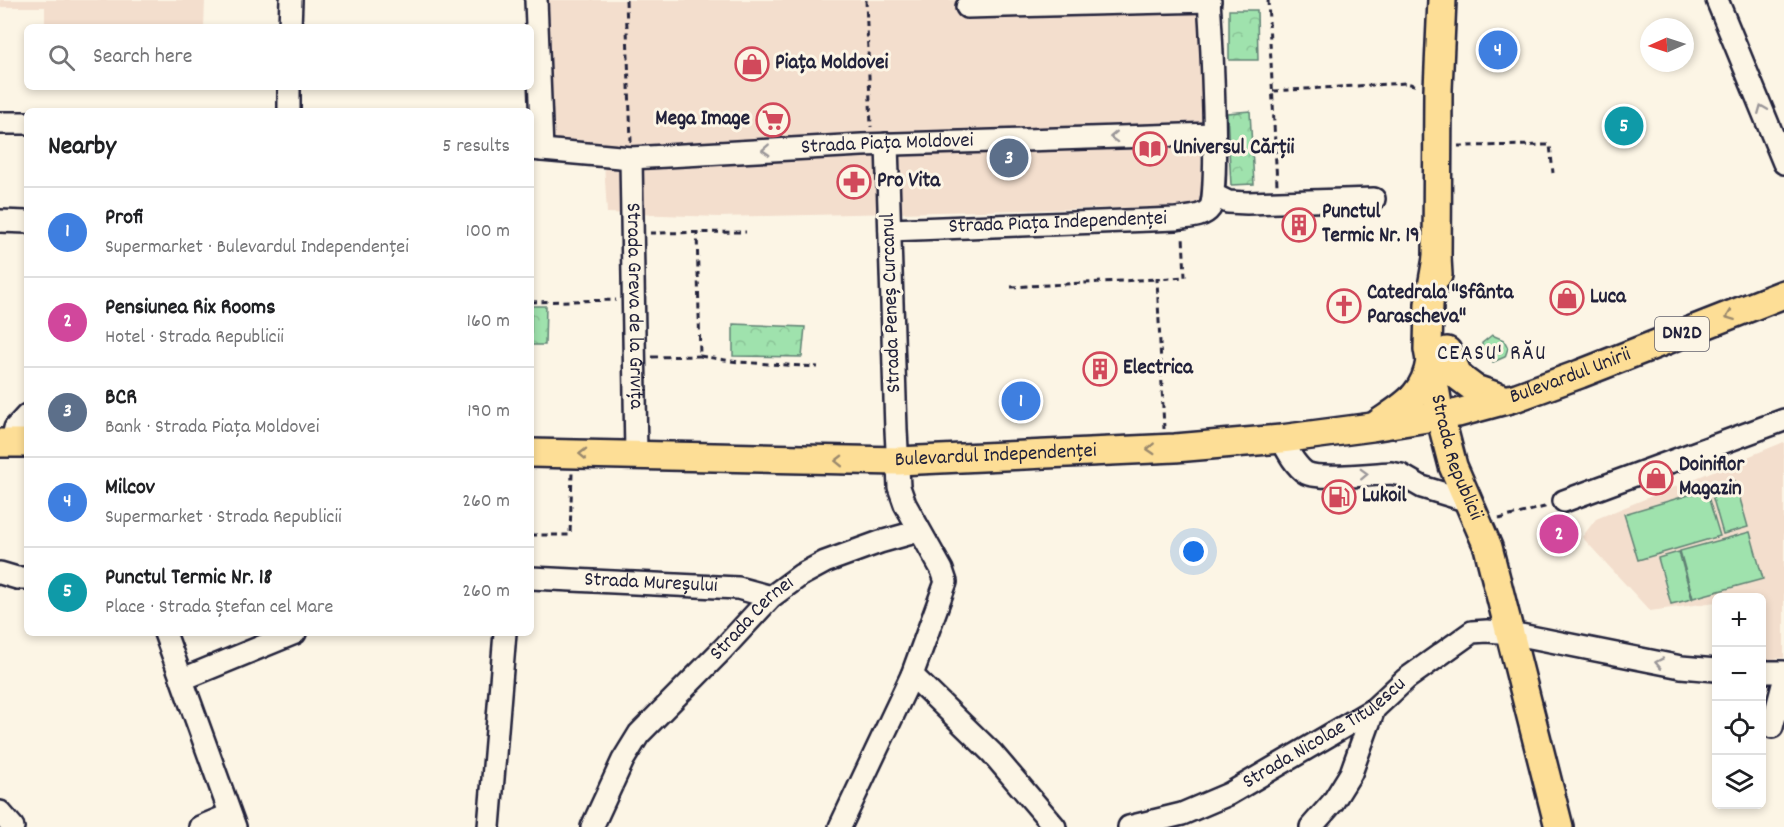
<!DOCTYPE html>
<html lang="en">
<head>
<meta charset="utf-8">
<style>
	:root { --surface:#fff; --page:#f2f2f2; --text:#202124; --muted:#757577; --line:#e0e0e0; --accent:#0b8043 }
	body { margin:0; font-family:Dekko,sans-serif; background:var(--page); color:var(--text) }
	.controls { position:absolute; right:18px; bottom:18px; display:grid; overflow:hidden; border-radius:9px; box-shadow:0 3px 9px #0003 }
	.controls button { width:54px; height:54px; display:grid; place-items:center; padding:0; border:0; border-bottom:2px solid var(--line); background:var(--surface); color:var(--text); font:30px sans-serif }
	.compass { position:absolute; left:1640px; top:18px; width:54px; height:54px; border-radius:50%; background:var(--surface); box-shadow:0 3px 9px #0003; rotate:267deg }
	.you { position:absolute; left:1194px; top:552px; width:21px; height:21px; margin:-15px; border:4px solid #fff; border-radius:50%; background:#1a73e8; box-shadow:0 0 0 9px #1a73e833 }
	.badge { display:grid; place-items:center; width:39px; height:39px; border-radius:50%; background:var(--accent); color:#fff; font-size:20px; font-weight:700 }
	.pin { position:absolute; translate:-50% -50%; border:3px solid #fff; box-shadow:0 2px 6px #0006 }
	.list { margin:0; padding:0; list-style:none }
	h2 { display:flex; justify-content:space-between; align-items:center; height:78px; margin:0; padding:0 24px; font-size:26px }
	h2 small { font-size:20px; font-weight:400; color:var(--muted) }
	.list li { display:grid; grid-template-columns:39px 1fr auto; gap:18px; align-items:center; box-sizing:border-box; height:90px; padding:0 24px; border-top:2px solid var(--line) }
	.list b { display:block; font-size:22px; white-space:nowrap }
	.list p { margin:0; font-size:20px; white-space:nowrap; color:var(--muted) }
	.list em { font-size:20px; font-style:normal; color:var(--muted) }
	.icon { flex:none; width:33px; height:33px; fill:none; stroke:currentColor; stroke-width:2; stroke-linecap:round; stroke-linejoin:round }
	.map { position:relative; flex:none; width:1784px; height:827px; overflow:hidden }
	.search { position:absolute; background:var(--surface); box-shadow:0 3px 9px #0003; left:24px; top:24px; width:510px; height:66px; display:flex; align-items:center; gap:15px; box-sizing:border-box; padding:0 21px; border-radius:9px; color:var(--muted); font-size:22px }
	.panel { position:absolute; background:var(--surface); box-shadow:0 3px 9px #0003; left:24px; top:108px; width:510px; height:528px; border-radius:9px }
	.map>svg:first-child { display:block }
	.built { fill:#f3decd }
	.grass { fill:#9fe2ad; stroke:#608274; stroke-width:1.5 }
	.park { fill:url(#park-crowns); stroke:#608274; stroke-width:1.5 }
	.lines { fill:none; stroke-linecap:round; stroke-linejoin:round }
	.minor-casing { stroke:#22223b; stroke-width:26 }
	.major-casing { stroke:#22223b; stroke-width:32 }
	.path { stroke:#22223b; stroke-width:3; stroke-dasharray:6 4.5; stroke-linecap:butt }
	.minor { stroke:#fcf5e5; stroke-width:21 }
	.major { stroke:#fdde96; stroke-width:27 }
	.oneway { stroke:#9a9698 }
	.oneway2 { stroke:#9a896d }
	.labels { text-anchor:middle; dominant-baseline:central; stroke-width:6; stroke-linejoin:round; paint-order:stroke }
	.shield { fill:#fcf5e5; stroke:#63616e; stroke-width:1.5 }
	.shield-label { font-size:20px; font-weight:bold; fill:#22223b }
	.poi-label { font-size:21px; font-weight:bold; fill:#22223b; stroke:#fcf5e5; text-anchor:start }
	.street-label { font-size:21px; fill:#22223b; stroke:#fcf5e5 }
	.neighbourhood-label { font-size:22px; letter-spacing:1.5px; fill:#22223b; stroke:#fcf5e5 }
</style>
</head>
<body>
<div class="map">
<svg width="1784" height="827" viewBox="0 0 1784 827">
	<defs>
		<pattern id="park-crowns" width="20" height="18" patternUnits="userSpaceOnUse" patternTransform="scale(1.5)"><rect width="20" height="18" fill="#9fe2ad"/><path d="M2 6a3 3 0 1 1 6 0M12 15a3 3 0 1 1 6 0" fill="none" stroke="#89c296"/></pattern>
	</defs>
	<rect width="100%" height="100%" fill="#fcf5e5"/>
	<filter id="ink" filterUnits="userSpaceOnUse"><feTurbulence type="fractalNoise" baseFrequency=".0167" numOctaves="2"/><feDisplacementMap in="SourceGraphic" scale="12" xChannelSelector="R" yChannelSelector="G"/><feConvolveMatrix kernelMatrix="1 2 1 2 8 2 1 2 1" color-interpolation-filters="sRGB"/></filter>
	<g filter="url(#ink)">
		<path class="built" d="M0,0H205L204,27H45V7H0Z
			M545,0H1202L1201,206L719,217L607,213L603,146L555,141Z
			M1784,442V658L1765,660L1762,631V598H1716V602L1650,611L1582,537L1596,519Z"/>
		<path class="grass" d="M1492,335L1504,340L1508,348L1505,357L1493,362V353L1491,351L1482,355V343Z
			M1735,481L1748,527L1723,534L1710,488Z
			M1706,490L1720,536L1638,560L1624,514Z
			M1750,532L1763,579L1693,598L1680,551Z
			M1679,552L1692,599L1671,604L1658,558Z"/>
		<path class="park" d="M1229,10H1257L1258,60H1229Z
			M1250,111L1254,184L1231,185L1227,113Z
			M531,306H546L545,345H531Z
			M733,324L805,327L802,357L733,356Z"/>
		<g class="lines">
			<defs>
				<g id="minor">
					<path d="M536,0L542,150"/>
					<path d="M1717,0L1784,163"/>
					<path d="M967,7L1210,1"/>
					<path d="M290,27L291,0"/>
					<path d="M289,111V87"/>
					<path d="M0,123H27"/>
					<path id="s1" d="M531,149L631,158L862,145L1214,134"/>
					<path id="s2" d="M631,158L636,454"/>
					<path d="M1214,195L1228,202L1247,203L1374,199"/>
					<path d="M0,221L27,222"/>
					<path id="s3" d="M890,230L1176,219C1186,217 1203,218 1210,208C1220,193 1211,29 1209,0"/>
					<path d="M1281,439C1287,450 1295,466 1306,473C1320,480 1373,474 1391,473L1401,475L1422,487L1468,501"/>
					<path d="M12,443L15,428L27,415"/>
					<path d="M1564,501L1784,420"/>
					<path d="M0,573L17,578H27"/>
					<path id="s4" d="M531,578L738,588L771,597"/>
					<path d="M165,633L235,827"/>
					<path d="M1762,672H1784"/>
					<path d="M912,675L992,753L1055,827"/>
					<path d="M183,679L295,633"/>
					<path d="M1772,727L1784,681"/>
					<path d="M0,812L13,827"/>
					<path d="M200,827L229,815"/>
					<path d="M489,827L505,633"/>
					<path id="s5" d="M592,827L623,760L639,734L722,650L771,597L801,575L825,562L880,542L919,531"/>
					<path d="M840,827L912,675L946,582L942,570L905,504L899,487L896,430L887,144"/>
					<path id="s6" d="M1129,827L1182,814L1229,794L1374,709L1406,679L1472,632L1487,631L1511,633L1681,667L1716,670"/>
					<path d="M1311,827L1333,802L1351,773L1374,709"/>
				</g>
				<g id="major">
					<path id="s7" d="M1437,258L1429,304L1428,349L1440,416L1453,466L1488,547L1559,827"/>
					<path d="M1438,275L1437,258L1438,89L1442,0"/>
					<path d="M1447,351L1459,377L1475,389L1507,400"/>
					<path d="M1379,423C1405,405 1425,395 1430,361"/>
					<path d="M0,443H27"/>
					<path id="s8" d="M531,453L898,461L1175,448L1281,439L1372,427L1458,413L1517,397L1580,374L1784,294"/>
				</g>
			</defs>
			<use href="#minor" class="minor-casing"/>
			<use href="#major" class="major-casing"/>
			<path class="path" d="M626,0L631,142
				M866,0L871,127
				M1268,0L1277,185
				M1273,91L1406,83L1418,86
				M1458,146L1550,145L1553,173
				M650,233L746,232
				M1011,287L1157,279
				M531,302L616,300
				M700,356L738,362L818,367
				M652,357L700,356L697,231
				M1164,429L1157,279L1185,277L1183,236
				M1499,519L1548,506
				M531,535H570L572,473"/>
			<use href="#minor" class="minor"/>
			<use href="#major" class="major"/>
		</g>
		<defs><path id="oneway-chevron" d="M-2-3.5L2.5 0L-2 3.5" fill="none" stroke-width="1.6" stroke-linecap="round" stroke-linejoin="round" transform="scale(1.5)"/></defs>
		<g class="oneway">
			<use href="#oneway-chevron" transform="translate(1762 109) rotate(-112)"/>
			<use href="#oneway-chevron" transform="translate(1114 137) rotate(178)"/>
			<use href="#oneway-chevron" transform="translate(766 150) rotate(177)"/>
			<use href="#oneway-chevron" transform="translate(1364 474) rotate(-2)"/>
			<use href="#oneway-chevron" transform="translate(1659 663) rotate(-169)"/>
		</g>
		<g class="oneway2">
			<use href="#oneway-chevron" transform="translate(1730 316) rotate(159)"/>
			<use href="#oneway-chevron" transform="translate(1151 449) rotate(177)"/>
			<use href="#oneway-chevron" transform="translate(583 454) rotate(-179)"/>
			<use href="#oneway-chevron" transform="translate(839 461) rotate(-179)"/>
		</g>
	</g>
	<defs>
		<symbol id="shop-ring" viewBox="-11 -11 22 22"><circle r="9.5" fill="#fcf5e5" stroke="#d1495b" stroke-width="1.5"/><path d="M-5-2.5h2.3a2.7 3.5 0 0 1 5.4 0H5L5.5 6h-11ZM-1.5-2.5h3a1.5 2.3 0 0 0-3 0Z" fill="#d1495b"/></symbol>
		<symbol id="supermarket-ring" viewBox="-11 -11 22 22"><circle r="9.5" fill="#fcf5e5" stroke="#d1495b" stroke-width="1.5"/><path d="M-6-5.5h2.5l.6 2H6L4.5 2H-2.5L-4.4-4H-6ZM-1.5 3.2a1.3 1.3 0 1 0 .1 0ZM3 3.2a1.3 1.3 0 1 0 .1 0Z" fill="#d1495b"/></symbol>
		<symbol id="library-ring" viewBox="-11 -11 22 22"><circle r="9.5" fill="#fcf5e5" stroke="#d1495b" stroke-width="1.5"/><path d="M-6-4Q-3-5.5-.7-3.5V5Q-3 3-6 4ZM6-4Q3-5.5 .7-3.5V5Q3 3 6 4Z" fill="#d1495b"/></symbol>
		<symbol id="pharmacy-ring" viewBox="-11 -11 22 22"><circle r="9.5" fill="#fcf5e5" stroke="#d1495b" stroke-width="1.5"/><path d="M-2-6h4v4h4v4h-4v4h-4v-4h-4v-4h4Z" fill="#d1495b"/></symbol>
		<symbol id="building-ring" viewBox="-11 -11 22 22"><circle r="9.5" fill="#fcf5e5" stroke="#d1495b" stroke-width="1.5"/><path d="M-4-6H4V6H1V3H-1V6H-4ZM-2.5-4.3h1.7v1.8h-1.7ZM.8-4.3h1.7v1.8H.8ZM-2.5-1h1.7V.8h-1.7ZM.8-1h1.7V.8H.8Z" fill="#d1495b"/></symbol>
		<symbol id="church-ring" viewBox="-11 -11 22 22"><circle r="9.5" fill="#fcf5e5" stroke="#d1495b" stroke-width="1.5"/><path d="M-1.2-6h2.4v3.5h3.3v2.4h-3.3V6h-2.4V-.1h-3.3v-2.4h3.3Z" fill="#d1495b"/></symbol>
		<symbol id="fuel-ring" viewBox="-11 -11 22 22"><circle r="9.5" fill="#fcf5e5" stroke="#d1495b" stroke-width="1.5"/><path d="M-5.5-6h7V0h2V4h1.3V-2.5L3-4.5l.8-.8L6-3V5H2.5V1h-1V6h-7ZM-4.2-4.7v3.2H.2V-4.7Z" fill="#d1495b"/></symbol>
	</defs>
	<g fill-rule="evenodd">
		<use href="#shop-ring" x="733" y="45" width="38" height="38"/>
		<use href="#supermarket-ring" x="754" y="101" width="38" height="38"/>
		<use href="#library-ring" x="1131" y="130" width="38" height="38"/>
		<use href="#pharmacy-ring" x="835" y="163" width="38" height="38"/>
		<use href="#building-ring" x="1280" y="206" width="38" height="38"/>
		<use href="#shop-ring" x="1548" y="279" width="38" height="38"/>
		<use href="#church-ring" x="1325" y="287" width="38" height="38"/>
		<use href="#building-ring" x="1081" y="350" width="38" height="38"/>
		<use href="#shop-ring" x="1637" y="459" width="38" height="38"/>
		<use href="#fuel-ring" x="1320" y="478" width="38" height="38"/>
	</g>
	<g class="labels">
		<rect class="shield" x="1655" y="317" width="54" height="34" rx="4.5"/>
		<g class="shield-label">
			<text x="1682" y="334">DN2D</text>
		</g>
		<g class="poi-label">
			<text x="775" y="64">Piața Moldovei</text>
			<text x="750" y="120" text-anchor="end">Mega Image</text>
			<text x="1173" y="149">Universul Cărții</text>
			<text x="877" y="182">Pro Vita</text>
			<text x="1322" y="213">Punctul<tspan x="1322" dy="24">Termic Nr. 19</tspan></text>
			<text x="1367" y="294">Catedrala "Sfânta<tspan x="1367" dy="24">Parascheva"</tspan></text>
			<text x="1590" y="298">Luca</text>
			<text x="1123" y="369">Electrica</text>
			<text x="1679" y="466">Doiniflor<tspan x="1679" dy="24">Magazin</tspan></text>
			<text x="1362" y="497">Lukoil</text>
		</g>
		<g class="street-label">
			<text stroke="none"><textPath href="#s1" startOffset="357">Strada Piața Moldovei</textPath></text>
			<text stroke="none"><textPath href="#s3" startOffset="168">Strada Piața Independenței</textPath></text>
			<text transform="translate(892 303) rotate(-92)">Strada Peneș Curcanul</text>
			<text stroke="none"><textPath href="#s2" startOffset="148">Strada Greva de la Grivița</textPath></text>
			<text stroke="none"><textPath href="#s8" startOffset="1048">Bulevardul Unirii</textPath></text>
			<text stroke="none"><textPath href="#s8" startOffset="465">Bulevardul Independenței</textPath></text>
			<text stroke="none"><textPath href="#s7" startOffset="204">Strada Republicii</textPath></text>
			<text stroke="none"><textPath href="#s4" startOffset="120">Strada Mureșului</textPath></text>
			<text stroke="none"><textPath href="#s5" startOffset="266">Strada Cernei</textPath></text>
			<text stroke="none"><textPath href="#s6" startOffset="219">Strada Nicolae Titulescu</textPath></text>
		</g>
		<g class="neighbourhood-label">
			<text x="1492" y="354">CEASU' RĂU</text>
		</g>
	</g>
</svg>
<div class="controls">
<button>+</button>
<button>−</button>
<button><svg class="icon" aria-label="locate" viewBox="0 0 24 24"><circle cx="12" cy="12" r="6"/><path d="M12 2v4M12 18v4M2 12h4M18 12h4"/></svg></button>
<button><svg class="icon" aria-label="layers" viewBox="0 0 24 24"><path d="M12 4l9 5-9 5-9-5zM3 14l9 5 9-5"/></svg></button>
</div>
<svg class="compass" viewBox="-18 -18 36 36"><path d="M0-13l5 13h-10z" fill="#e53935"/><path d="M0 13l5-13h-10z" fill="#757577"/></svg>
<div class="you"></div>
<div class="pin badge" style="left:1021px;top:401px;background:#3f7fe0">1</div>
<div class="pin badge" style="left:1559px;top:534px;background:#d1479c">2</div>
<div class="pin badge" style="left:1009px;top:158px;background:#5c6f8a">3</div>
<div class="pin badge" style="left:1498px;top:50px;background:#3f7fe0">4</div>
<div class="pin badge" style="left:1624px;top:126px;background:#0f9aa8">5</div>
<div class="search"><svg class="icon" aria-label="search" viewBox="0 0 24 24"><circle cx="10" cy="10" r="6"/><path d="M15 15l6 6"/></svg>Search here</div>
<section class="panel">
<h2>Nearby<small>5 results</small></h2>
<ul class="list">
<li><span class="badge" style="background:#3f7fe0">1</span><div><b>Profi</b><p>Supermarket · Bulevardul Independenței</p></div><em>100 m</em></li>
<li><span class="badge" style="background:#d1479c">2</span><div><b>Pensiunea Rix Rooms</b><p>Hotel · Strada Republicii</p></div><em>160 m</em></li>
<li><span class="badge" style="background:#5c6f8a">3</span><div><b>BCR</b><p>Bank · Strada Piața Moldovei</p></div><em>190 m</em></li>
<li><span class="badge" style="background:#3f7fe0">4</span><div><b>Milcov</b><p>Supermarket · Strada Republicii</p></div><em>260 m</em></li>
<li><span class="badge" style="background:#0f9aa8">5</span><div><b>Punctul Termic Nr. 18</b><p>Place · Strada Ștefan cel Mare</p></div><em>260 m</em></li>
</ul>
</section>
</div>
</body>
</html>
